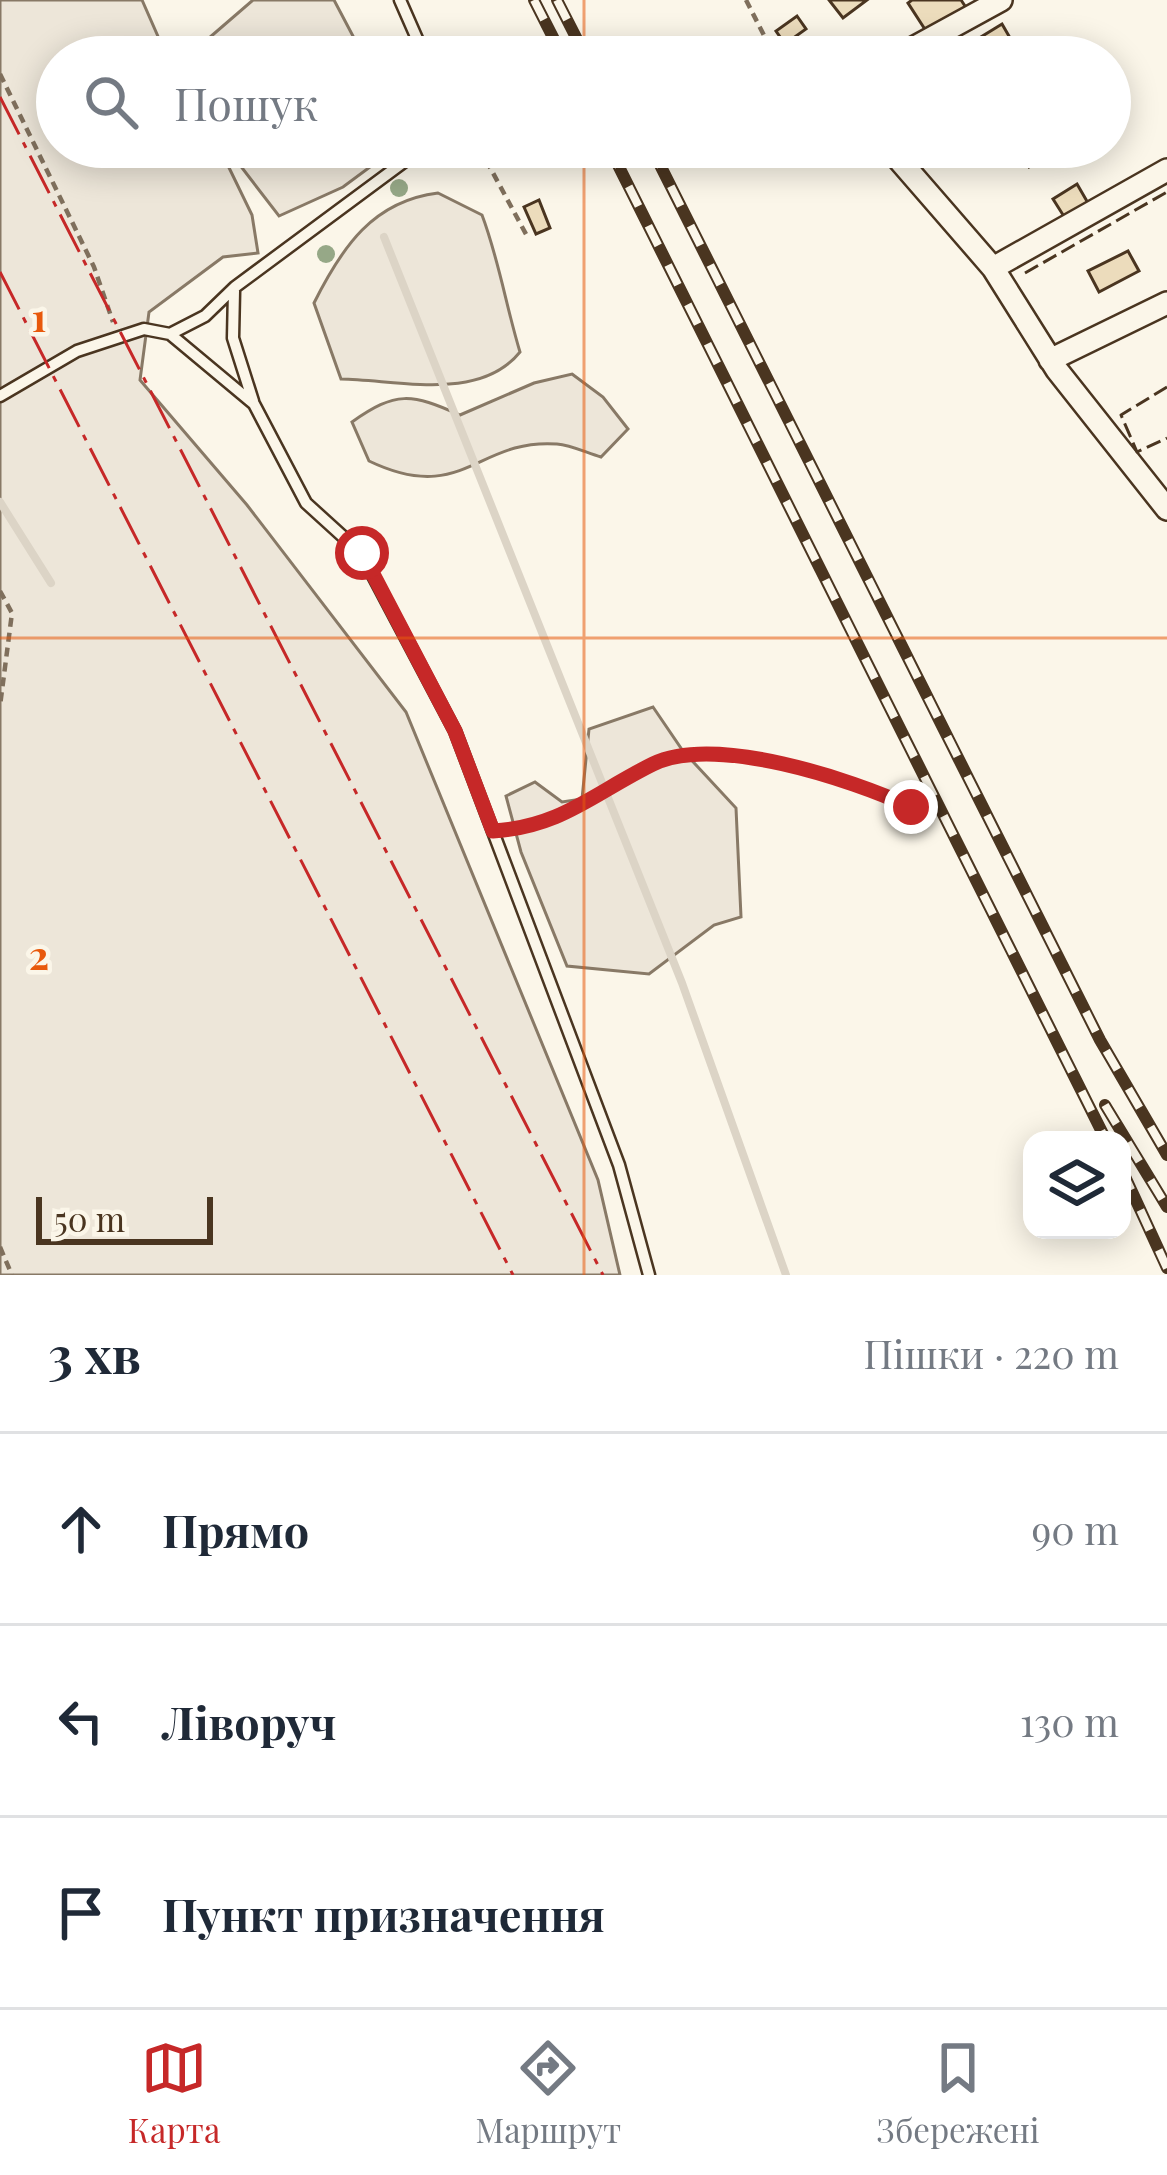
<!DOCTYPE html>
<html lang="uk">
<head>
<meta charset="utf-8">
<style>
	:root { --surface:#fff; --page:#f2f2f3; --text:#1f2937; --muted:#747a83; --line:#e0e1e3; --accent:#c62828 }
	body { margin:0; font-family:"Playfair Display",serif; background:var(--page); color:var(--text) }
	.controls { position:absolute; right:36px; bottom:36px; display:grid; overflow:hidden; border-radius:24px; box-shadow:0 6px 30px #0003 }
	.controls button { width:108px; height:108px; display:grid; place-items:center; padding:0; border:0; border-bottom:3px solid var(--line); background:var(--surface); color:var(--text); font:60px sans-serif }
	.scale { position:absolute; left:36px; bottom:30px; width:177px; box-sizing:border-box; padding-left:12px; border:6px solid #4a3520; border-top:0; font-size:33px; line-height:42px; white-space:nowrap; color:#4a3520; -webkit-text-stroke:9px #fbf6e9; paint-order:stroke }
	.stop { position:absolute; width:36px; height:36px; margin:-27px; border:9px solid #c62828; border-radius:50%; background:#fff }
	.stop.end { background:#c62828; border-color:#fff; box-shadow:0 3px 12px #0008 }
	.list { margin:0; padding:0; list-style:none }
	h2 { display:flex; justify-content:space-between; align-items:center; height:156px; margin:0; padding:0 48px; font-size:51px }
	h2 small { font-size:39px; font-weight:400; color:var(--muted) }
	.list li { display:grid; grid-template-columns:78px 1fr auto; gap:36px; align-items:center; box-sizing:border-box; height:192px; padding:0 48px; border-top:3px solid var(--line) }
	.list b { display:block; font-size:45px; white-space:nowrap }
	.list em { font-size:39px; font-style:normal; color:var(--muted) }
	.icon { flex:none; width:66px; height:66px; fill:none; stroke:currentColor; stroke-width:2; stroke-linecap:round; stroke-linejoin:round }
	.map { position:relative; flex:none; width:1167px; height:1275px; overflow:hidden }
	.search { position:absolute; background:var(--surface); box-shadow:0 6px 30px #0003; left:36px; right:36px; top:36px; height:132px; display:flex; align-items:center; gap:30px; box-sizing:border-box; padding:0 42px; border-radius:66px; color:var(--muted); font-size:45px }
	.sheet { height:732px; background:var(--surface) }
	nav { display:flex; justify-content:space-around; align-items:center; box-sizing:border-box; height:168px; border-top:3px solid var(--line); background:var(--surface); font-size:33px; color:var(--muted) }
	nav a { display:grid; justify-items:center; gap:6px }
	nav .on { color:var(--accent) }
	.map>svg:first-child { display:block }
	.green { fill:#ede6d9; stroke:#887966; stroke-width:3 }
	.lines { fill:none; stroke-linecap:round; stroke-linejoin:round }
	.stream { stroke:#dcd4c6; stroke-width:8 }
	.building { fill:#ecdcbc; stroke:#4a3520; stroke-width:3 }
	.lane-casing { stroke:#4a3520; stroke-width:15 }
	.street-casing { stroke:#4a3520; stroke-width:26 }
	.path { stroke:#7f6f5c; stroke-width:4.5; stroke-dasharray:9 6; stroke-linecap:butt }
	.lane { stroke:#fbf6e9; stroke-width:10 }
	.street { stroke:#fbf6e9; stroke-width:21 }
	.rail-casing { stroke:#4a3520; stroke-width:12 }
	.rail { stroke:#fbf6e9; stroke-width:8; stroke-dasharray:22; stroke-linecap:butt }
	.fence { stroke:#4a3520; stroke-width:3; stroke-dasharray:15 6; stroke-linecap:butt }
	.power { stroke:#c62828; stroke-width:3; stroke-dasharray:42 9 6 9; stroke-linecap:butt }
	.tree { fill:#96a887 }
	.route { stroke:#c62828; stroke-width:15 }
	.grid { fill:none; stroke:#e8590c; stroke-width:3; stroke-opacity:0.55 }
	.grid-label { font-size:39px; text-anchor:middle; font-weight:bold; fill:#e8590c; stroke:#fbf6e9; stroke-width:9; stroke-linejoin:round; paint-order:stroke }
</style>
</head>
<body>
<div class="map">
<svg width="1167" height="1275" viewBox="0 0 1167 1275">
	<rect width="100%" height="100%" fill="#fbf6e9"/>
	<path class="green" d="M0,0H142L167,57H57V147H219L252,215L258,253L223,257L149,312L140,380L247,505L406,712L598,1180L620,1275H0Z
		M253,0H334L364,57H184L179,47L194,51Z
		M226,147H397L343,187L279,216Z
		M438,193L482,215C499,260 506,306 520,352C480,402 399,380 341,379L314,303C342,247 373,201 438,193Z
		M572,374L603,397L628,429L601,457C587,453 571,445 557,444C477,438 463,506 369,461L352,422C396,391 411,393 460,415L534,383Z
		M653,707L683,751L736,808L741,917L714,925L649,974L567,966L521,852L506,796L535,782L562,802L582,799L589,729Z"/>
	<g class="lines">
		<path class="stream" d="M384,237L682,983L786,1275
			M0,502L51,583"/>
	</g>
	<path class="building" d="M829,0H867L843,18Z
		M912,0H961L967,9L928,34L908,3Z
		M797,16L806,29L785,44L776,31Z
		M1002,24L1021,57H987L976,40Z
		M1017,147H1055L1057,150L1029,167Z
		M1077,184L1088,203L1065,218L1053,199Z
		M539,200L550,228L536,234L524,207Z
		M1128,251L1139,271L1099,292L1088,271Z"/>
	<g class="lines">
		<defs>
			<path id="lane" d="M400,0L425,57
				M234,291L233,338L253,401
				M170,334L205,316L235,287L424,147
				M0,396L77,351L144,329L170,334L254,404L306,503L361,553L455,731L619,1165L649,1275"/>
			<path id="street" d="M897,57L1001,0
				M888,147L993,268L1057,370L1167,509
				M993,268L1167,170
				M1050,360L1167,303"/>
		</defs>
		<use href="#lane" class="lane-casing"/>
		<use href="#street" class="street-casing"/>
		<path class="path" d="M746,0L775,57
			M0,74L94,267L113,322
			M479,147L527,236
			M0,591L12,613L0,706
			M511,830C562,826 607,787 652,764C714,733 851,779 911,807
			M0,1247L12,1275"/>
		<use href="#lane" class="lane"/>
		<use href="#street" class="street"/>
		<defs>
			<path id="rail" d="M534,0L563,57
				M557,0L586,57
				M609,147L1106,1140
				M651,147L1100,1040L1167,1155
				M1105,1105L1167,1207
				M1122,1170L1167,1268"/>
		</defs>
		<use href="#rail" class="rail-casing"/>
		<use href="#rail" class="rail"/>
		<path class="fence" d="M1025,273L1167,192
			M1167,387L1121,415L1137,452L1167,438"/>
		<path class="power" d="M0,97L603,1275
			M0,272L513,1275"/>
	</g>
	<g class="tree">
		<circle cx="399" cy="188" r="9"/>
		<circle cx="326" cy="254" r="9"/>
	</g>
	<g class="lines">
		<path class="route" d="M362,553L455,731L493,831C561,827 594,793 653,764C715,734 850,779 911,807"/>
	</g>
	<path class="grid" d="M584,0V57M584,147V1275M0,638H1167"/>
	<g class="grid-label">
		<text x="39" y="332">1</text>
		<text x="39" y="970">2</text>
	</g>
</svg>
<div class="controls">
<button><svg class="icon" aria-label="layers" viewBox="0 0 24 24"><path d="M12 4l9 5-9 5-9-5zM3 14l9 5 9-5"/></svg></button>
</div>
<div class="scale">50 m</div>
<div class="stop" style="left:362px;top:553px"></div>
<div class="stop end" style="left:911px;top:807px"></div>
<div class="search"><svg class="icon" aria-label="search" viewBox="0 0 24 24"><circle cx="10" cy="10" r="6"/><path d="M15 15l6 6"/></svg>Пошук</div>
</div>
<section class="sheet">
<h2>3 хв<small>Пішки · 220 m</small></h2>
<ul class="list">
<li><svg class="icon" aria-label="ahead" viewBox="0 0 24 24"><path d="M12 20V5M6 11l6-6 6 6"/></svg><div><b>Прямо</b></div><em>90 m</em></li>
<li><svg class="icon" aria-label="left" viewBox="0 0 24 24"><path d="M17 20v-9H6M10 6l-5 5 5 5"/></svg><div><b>Ліворуч</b></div><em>130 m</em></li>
<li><svg class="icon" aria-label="arrive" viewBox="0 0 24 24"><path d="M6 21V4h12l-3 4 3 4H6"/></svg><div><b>Пункт призначення</b></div></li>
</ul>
</section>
<nav>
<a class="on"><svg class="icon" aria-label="map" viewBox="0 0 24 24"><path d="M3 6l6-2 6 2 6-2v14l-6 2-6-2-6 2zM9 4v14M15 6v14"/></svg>Карта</a>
<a><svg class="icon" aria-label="directions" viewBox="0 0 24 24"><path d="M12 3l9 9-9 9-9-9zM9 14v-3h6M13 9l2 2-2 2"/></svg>Маршрут</a>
<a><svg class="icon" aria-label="saved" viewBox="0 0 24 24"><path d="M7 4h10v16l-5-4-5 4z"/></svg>Збережені</a>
</nav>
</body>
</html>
